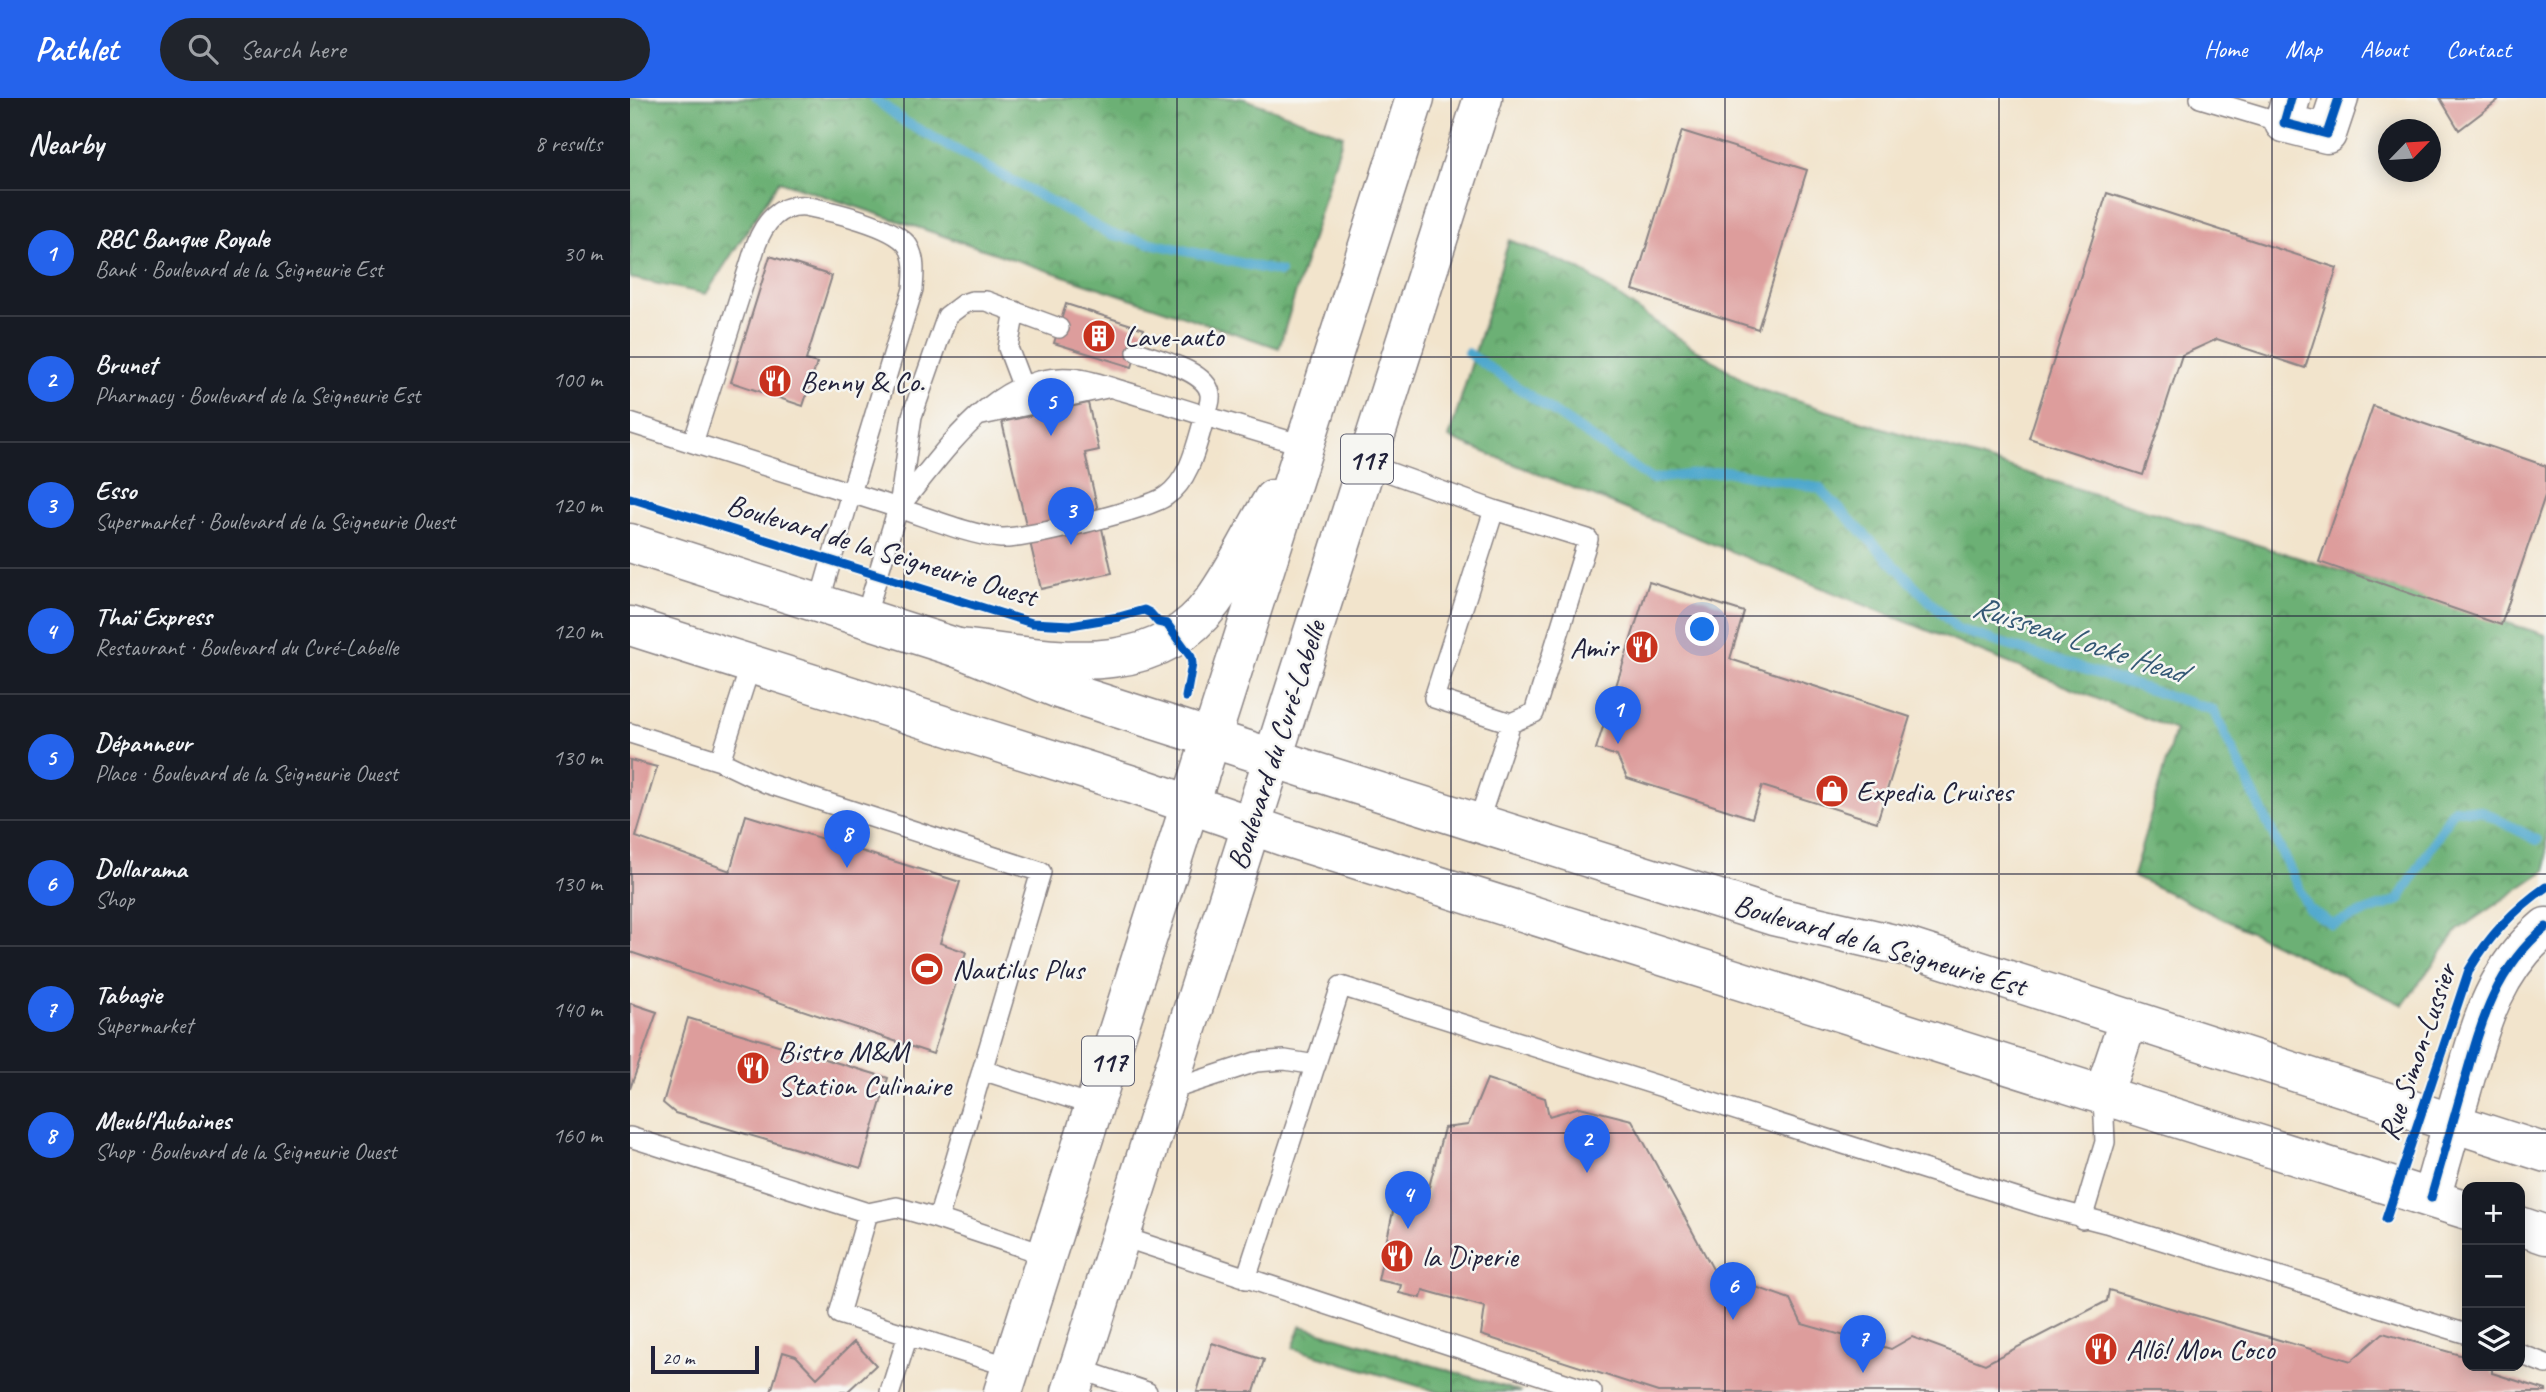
<!DOCTYPE html>
<html lang="en">
<head>
<meta charset="utf-8">
<style>
	:root { --surface:#171b24; --page:#20242c; --text:#f1f3f6; --muted:#9ea1a6; --line:#363941; --accent:#2563eb }
	body { margin:0; font-family:Caveat,sans-serif; background:var(--page); color:var(--text) }
	.controls { position:absolute; right:21px; bottom:21px; display:grid; overflow:hidden; border-radius:14px; box-shadow:0 4px 18px #0003 }
	.controls button { width:63px; height:63px; display:grid; place-items:center; padding:0; border:0; border-bottom:2px solid var(--line); background:var(--surface); color:var(--text); font:35px sans-serif }
	.compass { position:absolute; left:1748px; top:21px; width:63px; height:63px; border-radius:50%; background:var(--surface); box-shadow:0 4px 18px #0003; rotate:65deg }
	.scale { position:absolute; left:21px; bottom:18px; width:108px; box-sizing:border-box; padding-left:7px; border:4px solid #22223b; border-top:0; font-size:19px; line-height:24px; white-space:nowrap; color:#22223b; -webkit-text-stroke:5px #f6f6f2; paint-order:stroke }
	.you { position:absolute; left:1073px; top:532px; width:24px; height:24px; margin:-18px; border:5px solid #fff; border-radius:50%; background:#1a73e8; box-shadow:0 0 0 10px #1a73e833 }
	.badge { display:grid; place-items:center; width:46px; height:46px; border-radius:50%; background:var(--accent); color:#fff; font-size:23px; font-weight:700 }
	.pin { position:absolute; translate:-50% -58px; filter:drop-shadow(0 2px 4px #0008) }
	.pin::after { content:''; position:absolute; top:37px; width:24px; height:21px; background:inherit; clip-path:polygon(0 0,100% 0,50% 100%) }
	.list { margin:0; padding:0; list-style:none }
	h2 { display:flex; justify-content:space-between; align-items:center; height:91px; margin:0; padding:0 28px; font-size:30px }
	h2 small { font-size:23px; font-weight:400; color:var(--muted) }
	.list li { display:grid; grid-template-columns:46px 1fr auto; gap:21px; align-items:center; box-sizing:border-box; height:126px; padding:0 28px; border-top:2px solid var(--line) }
	.list b { display:block; font-size:26px; white-space:nowrap }
	.list p { margin:0; font-size:23px; white-space:nowrap; color:var(--muted) }
	.list em { font-size:23px; font-style:normal; color:var(--muted) }
	.icon { flex:none; width:38px; height:38px; fill:none; stroke:currentColor; stroke-width:2; stroke-linecap:round; stroke-linejoin:round }
	.map { position:relative; flex:none; width:1916px; height:1294px; overflow:hidden }
	header { display:flex; align-items:center; gap:42px; box-sizing:border-box; height:98px; padding:0 35px; background:var(--accent); color:#fff }
	header strong { font-size:33px }
	nav { display:flex; gap:38px; margin-inline-start:auto; font-size:24px }
	.search { width:490px; height:63px; background:var(--page); display:flex; align-items:center; gap:18px; box-sizing:border-box; padding:0 24px; border-radius:38px; color:var(--muted); font-size:26px }
	main { display:flex }
	aside { flex:1; background:var(--surface) }
	.map>svg:first-child { display:block }
	.forest { fill:url(#forest-crowns); stroke:#476958; stroke-width:2 }
	.lines { fill:none; stroke-linecap:round; stroke-linejoin:round }
	.stream { stroke:#4fa8cd; stroke-width:10 }
	.building { fill:#dd9d9c }
	.service-casing { stroke:#8a8384; stroke-width:22 }
	.minor-casing { stroke:#8a8384; stroke-width:41 }
	.secondary-casing { stroke:#8a8384; stroke-width:41 }
	.primary-casing { stroke:#8a8384; stroke-width:41 }
	.service { stroke:#fff; stroke-width:19 }
	.minor { stroke:#fff; stroke-width:38 }
	.secondary { stroke:#fff; stroke-width:38 }
	.primary { stroke:#fff; stroke-width:38 }
	.cycleway-casing { stroke:#f6f6f2; stroke-width:13 }
	.cycleway { stroke:#0057b8; stroke-width:9 }
	.grid { fill:none; stroke:#22223b; stroke-width:2; stroke-opacity:0.55 }
	.labels { text-anchor:middle; dominant-baseline:central; stroke-width:5; stroke-linejoin:round; paint-order:stroke }
	.shield { fill:#f6f6f2; stroke:#626272; stroke-width:2 }
	.shield-label { font-size:28px; font-weight:bold; fill:#22223b }
	.poi-label { font-size:30px; fill:#22223b; stroke:#f6f6f2; text-anchor:start }
	.street-label { font-size:30px; fill:#22223b; stroke:#f6f6f2 }
	.water-label { font-size:32px; font-style:italic; fill:#345875; stroke:#f6f6f2 }
</style>
</head>
<body>
<header>
<strong>Pathlet</strong>
<div class="search"><svg class="icon" aria-label="search" viewBox="0 0 24 24"><circle cx="10" cy="10" r="6"/><path d="M15 15l6 6"/></svg>Search here</div>
<nav><a>Home</a><a>Map</a><a>About</a><a>Contact</a></nav>
</header>
<main>
<aside>
<h2>Nearby<small>8 results</small></h2>
<ul class="list">
<li><span class="badge">1</span><div><b>RBC Banque Royale</b><p>Bank · Boulevard de la Seigneurie Est</p></div><em>30 m</em></li>
<li><span class="badge">2</span><div><b>Brunet</b><p>Pharmacy · Boulevard de la Seigneurie Est</p></div><em>100 m</em></li>
<li><span class="badge">3</span><div><b>Esso</b><p>Supermarket · Boulevard de la Seigneurie Ouest</p></div><em>120 m</em></li>
<li><span class="badge">4</span><div><b>Thaï Express</b><p>Restaurant · Boulevard du Curé-Labelle</p></div><em>120 m</em></li>
<li><span class="badge">5</span><div><b>Dépanneur</b><p>Place · Boulevard de la Seigneurie Ouest</p></div><em>130 m</em></li>
<li><span class="badge">6</span><div><b>Dollarama</b><p>Shop</p></div><em>130 m</em></li>
<li><span class="badge">7</span><div><b>Tabagie</b><p>Supermarket</p></div><em>140 m</em></li>
<li><span class="badge">8</span><div><b>Meubl'Aubaines</b><p>Shop · Boulevard de la Seigneurie Ouest</p></div><em>160 m</em></li>
</ul>
</aside>
<div class="map">
<svg width="1916" height="1294" viewBox="0 0 1916 1294">
	<defs>
		<pattern id="forest-crowns" width="20" height="18" patternUnits="userSpaceOnUse" patternTransform="scale(1.75)"><rect width="20" height="18" fill="#6cb074"/><path d="M2 6a3 3 0 1 1 6 0M12 15a3 3 0 1 1 6 0" fill="none" stroke="#588f60"/></pattern>
	</defs>
	<rect width="100%" height="100%" fill="#f6f6f2"/>
	<filter id="ink" filterUnits="userSpaceOnUse"><feTurbulence type="fractalNoise" baseFrequency=".0143" numOctaves="2"/><feDisplacementMap in="SourceGraphic" scale="14" xChannelSelector="R" yChannelSelector="G"/><feConvolveMatrix kernelMatrix="1 2 1 2 8 2 1 2 1" color-interpolation-filters="sRGB"/></filter>
	<filter id="wash" filterUnits="userSpaceOnUse"><feTurbulence type="fractalNoise" baseFrequency=".00686" numOctaves="4" result="noise"/><feDisplacementMap in="SourceGraphic" scale="28" xChannelSelector="R" yChannelSelector="G"/><feGaussianBlur stdDeviation="1.57" result="paint"/><feColorMatrix in="noise" values="0 0 0 0 0 0 0 0 0 0 0 0 0 0 0 0 0 1.4 0 .05"/><feComposite in="paint" operator="in"/></filter>
	<g filter="url(#wash)">
		<rect width="100%" height="100%" fill="#f2e4cc"/>
		<path class="forest" d="M0,0H612L713,37L649,250L149,83L76,196L0,180Z
			M879,142L951,172L1051,242L1128,291L1916,537V772L1828,832L1773,907L1503,778L1545,632L819,340Z
			M671,1228L891,1294H808L663,1250Z"/>
		<g class="lines">
			<path class="stream" d="M244,0L275,24L480,136L650,174
				M838,255L1021,381L1096,373L1189,390L1327,531L1583,612L1679,811L1702,826L1769,802L1824,711L1851,713L1907,742"/>
		</g>
		<g id="blocks">
			<path class="building" d="M1810,0H1871L1829,32Z
				M1052,33L1177,72L1128,231L1003,192Z
				M1477,95L1707,170L1675,270L1587,241L1552,257L1513,377L1399,340Z
				M140,158L202,178L176,262L187,265L173,308L101,284Z
				M436,206L514,231L502,269L424,245Z
				M458,305L469,352L455,355L482,475L411,491L372,324Z
				M1743,308L1916,368V395L1871,527L1689,464Z
				M1019,484L1114,514L1100,561L1280,619L1247,724L1132,688L1122,720L997,680L987,658L966,651Z
				M0,662L27,669L6,739L100,773L116,717L330,784L310,845L336,854L303,956L0,854Z
				M0,905L27,914L0,991Z
				M58,920L258,980L231,1070L45,1015L33,1005Z
				M857,981L915,1000L919,1018L950,1009L1002,1022L1085,1175L1160,1201L1172,1226L1261,1251L1282,1239L1355,1266L1477,1203L1479,1192L1721,1263L1753,1235L1837,1259V1268H1862V1275L1916,1292V1294H1028L851,1237L855,1209L793,1192L791,1200L769,1195L771,1187L748,1182L764,1109H794L814,1030L838,1027Z
				M224,1244L246,1267L217,1294H141L153,1254L166,1258L187,1280Z
				M582,1245L634,1262L624,1294H567Z"/>
		</g>
	</g>
	<g filter="url(#ink)">
		<use href="#blocks" fill-opacity="0" stroke="#8a8384" stroke-width="2"/>
		<g class="lines">
			<defs>
				<path id="service" d="M1570,0L1654,25
					M385,213L378,250L392,287
					M352,317L477,290
					M0,325L221,395L189,505
					M63,345L126,147C134,125 149,106 175,108C200,113 264,127 278,148C286,161 284,177 283,191L221,395L268,410
					M736,366L864,412L804,600L881,625L848,725
					M269,409L282,318L317,218L333,206L342,203H356L429,230
					M268,410C312,358 364,274 441,280C458,281 476,288 493,293C520,301 548,309 575,318C578,311 581,303 580,296C577,273 527,261 507,254
					M864,412L958,441L904,615L881,625
					M235,520L268,410C299,420 340,437 371,440C393,442 519,411 536,398C561,381 567,344 575,318L676,348
					M121,566L90,663L136,685L411,774L308,1121L416,1157
					M0,635L90,663
					M352,972L465,1008
					M537,993L626,964L655,962L686,967
					M0,1039L238,1115
					M308,1121L267,1109L238,1115L209,1216L381,1269
					M1452,1121L1475,1044L1473,997
					M490,1138L962,1294
					M616,1181L711,888L1414,1109L1476,1125L1837,1236
					M1890,1256L1916,1266
					M449,1271L517,1294
					M260,1294L278,1237"/>
				<path id="minor" d="M1661,0L1654,25L1697,36L1709,0
					M1801,1100C1811,1064 1822,1028 1832,992C1850,929 1863,873 1916,829"/>
				<path id="secondary" d="M0,445L328,550L431,592L680,672L1143,818L1273,848L1916,1055
					M0,528L506,688L658,740L1837,1112
					M1473,997L1499,920
					M1890,1128L1916,1137"/>
				<path id="primary" d="M328,550C416,559 522,587 583,503C606,471 623,434 643,401
					M373,1294L785,0
					M441,1294L853,0"/>
			</defs>
			<use href="#service" class="service-casing"/>
			<use href="#minor" class="minor-casing"/>
			<use href="#secondary" class="secondary-casing"/>
			<use href="#primary" class="primary-casing"/>
			<use href="#service" class="service"/>
			<use href="#minor" class="minor"/>
			<use href="#secondary" class="secondary"/>
			<use href="#primary" class="primary"/>
			<defs>
				<path id="cycleway" d="M1661,0L1654,25L1697,36L1709,0
					M0,400L402,525L441,527L489,519L514,512L520,515L528,524L537,526L561,559L562,566L556,599
					M1801,1100C1811,1064 1822,1028 1832,992C1850,929 1863,873 1916,829
					M1756,1121L1839,872C1859,838 1883,812 1916,789"/>
			</defs>
			<use href="#cycleway" class="cycleway-casing"/>
			<use href="#cycleway" class="cycleway"/>
		</g>
	</g>
	<path class="grid" d="M274,0V1294M547,0V1294M821,0V1294M1095,0V1294M1369,0V1294M1642,0V1294M0,259H1916M0,518H1916M0,776H1916M0,1035H1916"/>
	<defs>
		<symbol id="building-disc" viewBox="-11 -11 22 22"><circle r="9.5" fill="#c8321e" stroke="#f6f6f2"/><path d="M-4-6H4V6H1V3H-1V6H-4ZM-2.5-4.3h1.7v1.8h-1.7ZM.8-4.3h1.7v1.8H.8ZM-2.5-1h1.7V.8h-1.7ZM.8-1h1.7V.8H.8Z" fill="#fff"/></symbol>
		<symbol id="restaurant-disc" viewBox="-11 -11 22 22"><circle r="9.5" fill="#c8321e" stroke="#f6f6f2"/><path d="M-5-6h1v4h1v-4h1v4h1v-4h1v5L-1.5 .5V6h-2V.5L-5-1ZM5-6V6H3V1.5H1.5Q1.5-4 5-6Z" fill="#fff"/></symbol>
		<symbol id="shop-disc" viewBox="-11 -11 22 22"><circle r="9.5" fill="#c8321e" stroke="#f6f6f2"/><path d="M-5-2.5h2.3a2.7 3.5 0 0 1 5.4 0H5L5.5 6h-11ZM-1.5-2.5h3a1.5 2.3 0 0 0-3 0Z" fill="#fff"/></symbol>
		<symbol id="stadium-disc" viewBox="-11 -11 22 22"><circle r="9.5" fill="#c8321e" stroke="#f6f6f2"/><path d="M0-5a6.5 5 0 1 0 0 10a6.5 5 0 1 0 0-10ZM-3.5-1.8h7v3.6h-7Z" fill="#fff"/></symbol>
	</defs>
	<g fill-rule="evenodd">
		<use href="#building-disc" x="450" y="219" width="38" height="38"/>
		<use href="#restaurant-disc" x="126" y="264" width="38" height="38"/>
		<use href="#restaurant-disc" x="993" y="530" width="38" height="38"/>
		<use href="#shop-disc" x="1183" y="674" width="38" height="38"/>
		<use href="#stadium-disc" x="278" y="852" width="38" height="38"/>
		<use href="#restaurant-disc" x="104" y="951" width="38" height="38"/>
		<use href="#restaurant-disc" x="748" y="1139" width="38" height="38"/>
		<use href="#restaurant-disc" x="1452" y="1232" width="38" height="38"/>
	</g>
	<g class="labels">
		<g class="shield">
			<rect x="711" y="336.5" width="52" height="49" rx="5"/>
			<rect x="452" y="938.5" width="52" height="49" rx="5"/>
		</g>
		<g class="shield-label">
			<text x="737" y="361">117</text>
			<text x="478" y="963">117</text>
		</g>
		<g class="poi-label">
			<text x="494" y="238">Lave-auto</text>
			<text x="170" y="283">Benny &amp; Co.</text>
			<text x="988" y="549" text-anchor="end">Amir</text>
			<text x="1226" y="693">Expedia Cruises</text>
			<text x="322" y="871">Nautilus Plus</text>
			<text x="148" y="953">Bistro M&amp;M<tspan x="148" dy="34">Station Culinaire</tspan></text>
			<text x="792" y="1158">la Diperie</text>
			<text x="1496" y="1251">Allô! Mon Coco</text>
		</g>
		<g class="street-label">
			<text transform="translate(252 452) rotate(17)">Boulevard de la Seigneurie Ouest</text>
			<text transform="translate(646 647) rotate(-72)">Boulevard du Curé-Labelle</text>
			<text transform="translate(1250 847) rotate(16)">Boulevard de la Seigneurie Est</text>
			<text transform="translate(1787 954) rotate(-71)">Rue Simon-Lussier</text>
		</g>
		<g class="water-label">
			<text transform="translate(1449 541) rotate(18)">Ruisseau Locke Head</text>
		</g>
	</g>
</svg>
<div class="controls">
<button>+</button>
<button>−</button>
<button><svg class="icon" aria-label="layers" viewBox="0 0 24 24"><path d="M12 4l9 5-9 5-9-5zM3 14l9 5 9-5"/></svg></button>
</div>
<svg class="compass" viewBox="-18 -18 36 36"><path d="M0-13l5 13h-10z" fill="#e53935"/><path d="M0 13l5-13h-10z" fill="#9ea1a6"/></svg>
<div class="scale">20 m</div>
<div class="you"></div>
<div class="pin badge" style="left:988px;top:646px">1</div>
<div class="pin badge" style="left:957px;top:1075px">2</div>
<div class="pin badge" style="left:441px;top:447px">3</div>
<div class="pin badge" style="left:778px;top:1131px">4</div>
<div class="pin badge" style="left:421px;top:338px">5</div>
<div class="pin badge" style="left:1103px;top:1222px">6</div>
<div class="pin badge" style="left:1233px;top:1275px">7</div>
<div class="pin badge" style="left:217px;top:770px">8</div>
</div>
</main>
</body>
</html>
